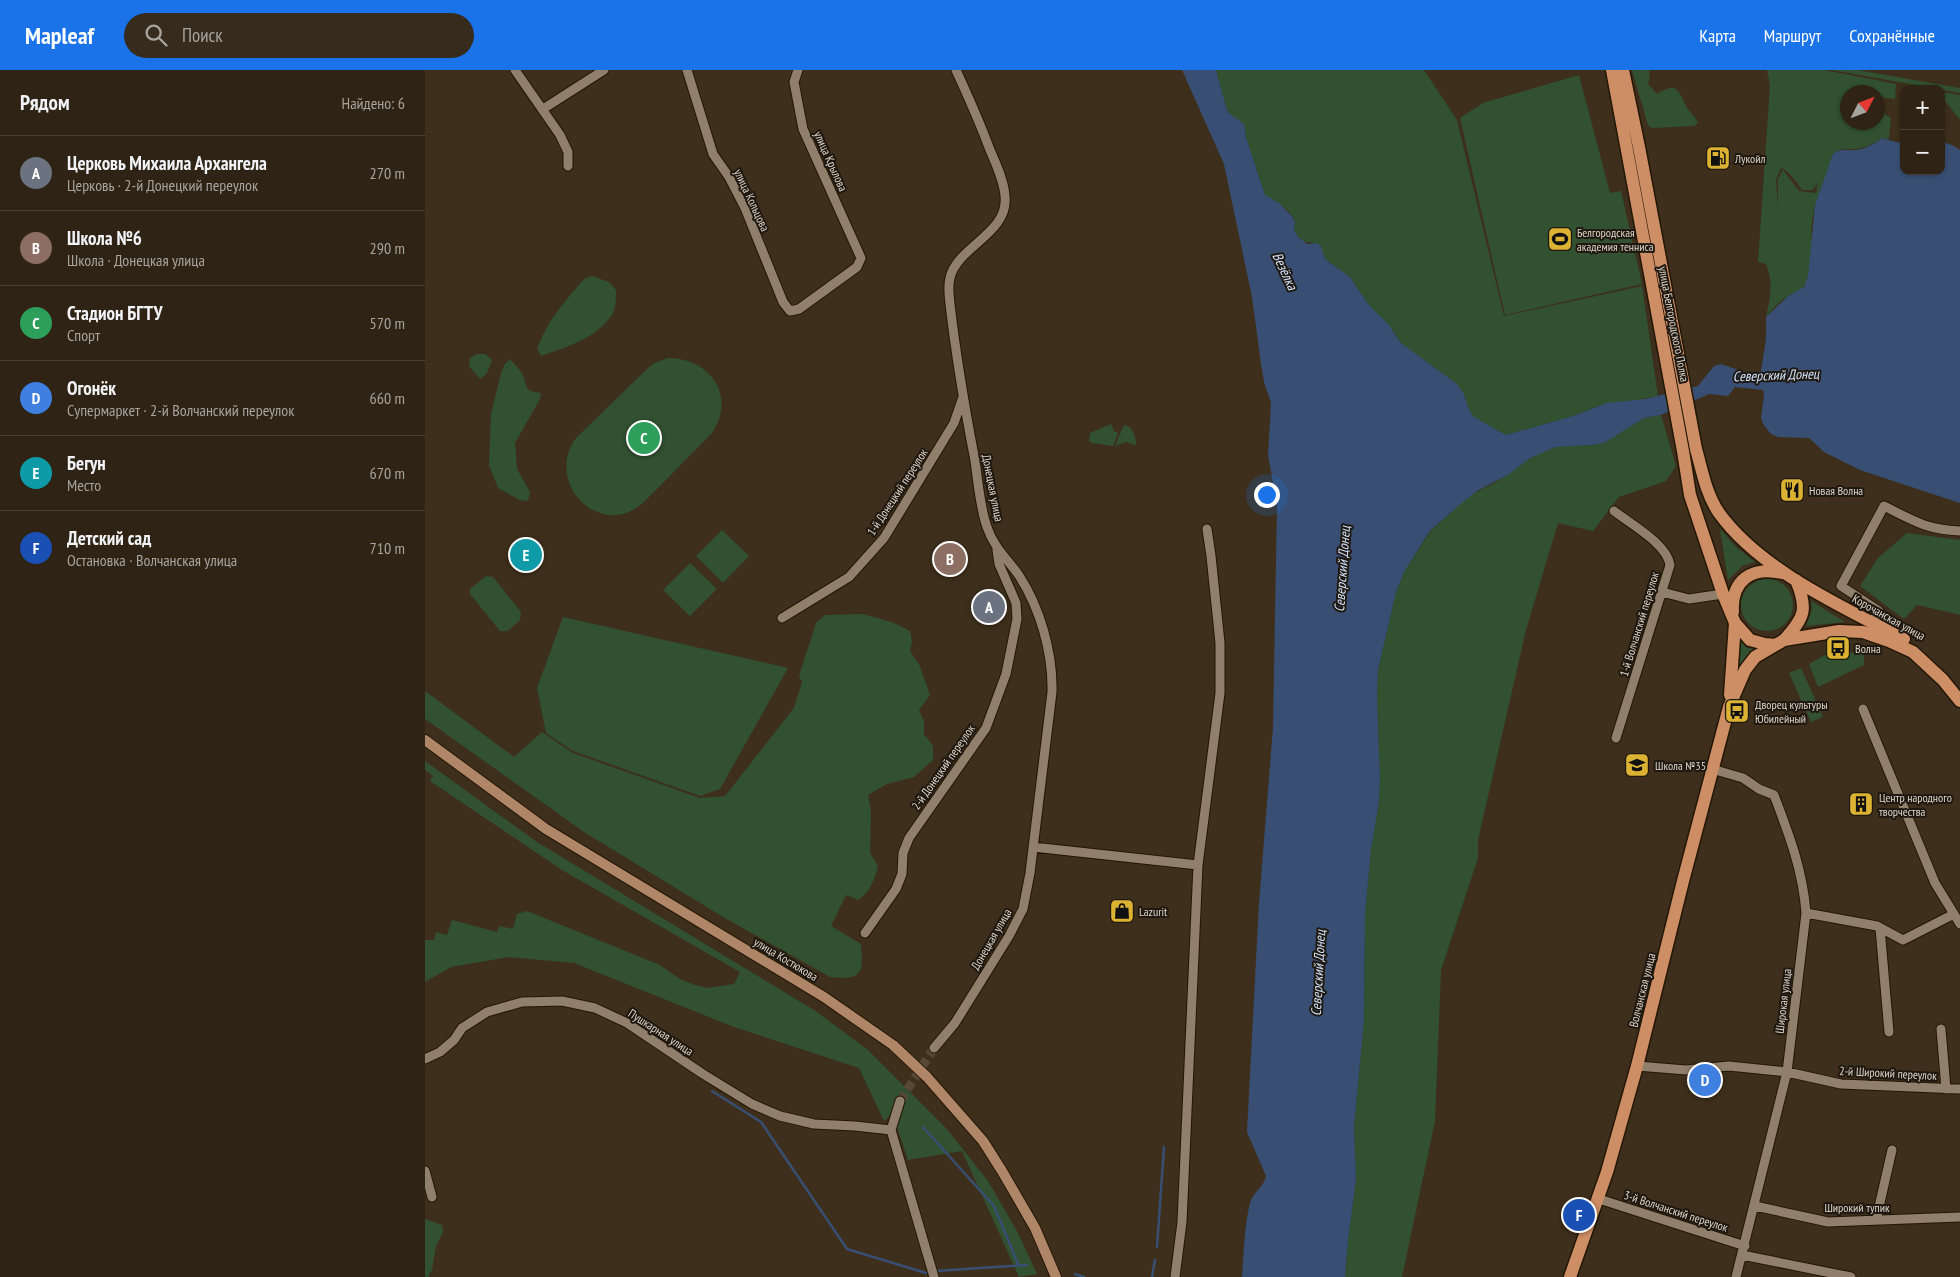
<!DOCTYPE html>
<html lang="ru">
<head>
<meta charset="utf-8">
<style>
	:root { --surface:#2e2314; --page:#362b1d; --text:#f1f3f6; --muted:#a7a4a0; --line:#494034; --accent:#1a73e8 }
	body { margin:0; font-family:"PT Sans Narrow",sans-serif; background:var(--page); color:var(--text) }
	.controls { position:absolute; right:15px; top:15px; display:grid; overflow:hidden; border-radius:10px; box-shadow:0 1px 4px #0004 }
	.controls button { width:45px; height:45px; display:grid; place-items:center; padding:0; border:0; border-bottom:1px solid var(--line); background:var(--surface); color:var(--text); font:25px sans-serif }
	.compass { position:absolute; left:1415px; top:15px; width:45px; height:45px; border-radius:50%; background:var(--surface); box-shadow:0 1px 4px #0004; rotate:48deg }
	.you { position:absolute; left:841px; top:424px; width:18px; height:18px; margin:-12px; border:4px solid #fff; border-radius:50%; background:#1a73e8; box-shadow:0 0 0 8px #1a73e833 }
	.badge { display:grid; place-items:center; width:32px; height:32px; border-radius:50%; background:var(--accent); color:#fff; font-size:16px; font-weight:700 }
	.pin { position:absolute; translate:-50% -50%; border:2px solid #fff; box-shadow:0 1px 5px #0006 }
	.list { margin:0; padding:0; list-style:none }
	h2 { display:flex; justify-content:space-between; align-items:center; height:65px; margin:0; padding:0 20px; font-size:21px }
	h2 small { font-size:16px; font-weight:400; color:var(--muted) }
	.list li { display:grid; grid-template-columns:32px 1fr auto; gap:15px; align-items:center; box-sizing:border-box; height:75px; padding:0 20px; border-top:1px solid var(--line) }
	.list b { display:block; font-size:19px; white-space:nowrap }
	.list p { margin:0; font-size:16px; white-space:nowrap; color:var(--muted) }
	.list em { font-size:16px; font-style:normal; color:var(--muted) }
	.icon { flex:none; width:28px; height:28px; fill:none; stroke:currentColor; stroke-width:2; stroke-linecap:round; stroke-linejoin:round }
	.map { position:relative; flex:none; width:1535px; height:1207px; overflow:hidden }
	header { display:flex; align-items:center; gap:30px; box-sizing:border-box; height:70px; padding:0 25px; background:var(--accent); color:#fff }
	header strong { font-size:24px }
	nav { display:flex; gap:28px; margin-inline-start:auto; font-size:18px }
	.search { width:350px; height:45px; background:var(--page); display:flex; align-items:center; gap:12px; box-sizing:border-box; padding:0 18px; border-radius:28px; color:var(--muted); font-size:19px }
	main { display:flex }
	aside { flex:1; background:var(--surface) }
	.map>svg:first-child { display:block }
	.green { fill:#315130; fill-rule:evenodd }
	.water { fill:#384f73 }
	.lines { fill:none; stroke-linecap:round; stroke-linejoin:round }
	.stream { stroke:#384f73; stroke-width:2.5 }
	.minor-tunnel { stroke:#554835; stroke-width:9; stroke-dasharray:9 4.5; stroke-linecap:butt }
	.minor-casing { stroke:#231704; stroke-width:11 }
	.secondary-casing { stroke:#231704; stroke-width:12 }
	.primary-casing { stroke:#231704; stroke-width:15 }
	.minor { stroke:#907f6a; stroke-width:9 }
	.secondary { stroke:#af8668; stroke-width:10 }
	.primary { stroke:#ce8e65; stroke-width:12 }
	.labels { text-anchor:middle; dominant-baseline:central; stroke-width:4; stroke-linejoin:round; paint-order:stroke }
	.poi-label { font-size:12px; fill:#ded5c9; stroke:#1f1810; text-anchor:start }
	.street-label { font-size:12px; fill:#ded5c9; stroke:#1f1810 }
	.water-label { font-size:14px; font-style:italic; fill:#d3e4fd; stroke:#1f1810 }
</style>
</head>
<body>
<header>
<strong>Mapleaf</strong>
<div class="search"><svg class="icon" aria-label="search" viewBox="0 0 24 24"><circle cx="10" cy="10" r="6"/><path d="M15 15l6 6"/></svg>Поиск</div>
<nav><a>Карта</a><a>Маршрут</a><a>Сохранённые</a></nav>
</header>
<main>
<aside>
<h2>Рядом<small>Найдено: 6</small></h2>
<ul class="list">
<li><span class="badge" style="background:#6b7280">A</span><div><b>Церковь Михаила Архангела</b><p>Церковь · 2-й Донецкий переулок</p></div><em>270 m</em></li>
<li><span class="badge" style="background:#8d6e63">B</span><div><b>Школа №6</b><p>Школа · Донецкая улица</p></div><em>290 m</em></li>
<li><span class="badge" style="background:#2e9e5b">C</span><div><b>Стадион БГТУ</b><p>Спорт</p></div><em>570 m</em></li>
<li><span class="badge" style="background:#3f7fe0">D</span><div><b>Огонёк</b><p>Супермаркет · 2-й Волчанский переулок</p></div><em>660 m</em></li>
<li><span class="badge" style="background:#0f9aa8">E</span><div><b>Бегун</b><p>Место</p></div><em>670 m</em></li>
<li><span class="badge" style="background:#1a4fb4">F</span><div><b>Детский сад</b><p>Остановка · Волчанская улица</p></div><em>710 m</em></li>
</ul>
</aside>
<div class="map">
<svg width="1535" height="1207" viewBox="0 0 1535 1207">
	<rect width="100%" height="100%" fill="#3d2f1b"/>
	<path class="green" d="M791,0H999L1032,50L1079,246L1217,216L1233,326L1171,337L1148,346L1081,365L1049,347L1044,340L1039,324L1032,314L977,274L969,262L944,235L925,207L900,189L896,176C884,169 880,178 869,161C869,157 871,152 869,149C864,137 848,133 840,125L821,67C821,49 810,52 802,40Z
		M1207,0H1224L1225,6L1223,14L1232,24C1249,14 1252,15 1260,34C1263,41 1270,46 1273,53L1269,56L1226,58L1223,55Z
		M1342,0H1399L1471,14L1470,29L1453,27L1452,22H1422V52H1452L1453,40L1466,48L1464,69L1457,68C1444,78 1432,80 1415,79L1401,113L1398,114C1393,126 1389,138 1387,151C1385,169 1390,200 1379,216C1375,222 1368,222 1363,226C1354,231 1347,240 1341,247C1345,228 1349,212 1341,194L1333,192L1345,15ZM1356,98C1363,100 1373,113 1377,120H1387L1393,113L1391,123L1374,121L1358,100L1353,109V135L1351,110Z
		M1407,0H1432L1535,18V23Z
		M1154,5L1185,123L1196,121L1217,214L1080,245L1035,48L1058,33Z
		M1516,22L1535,25V50L1521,32L1519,33L1518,37L1521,42H1516Z
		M167,206L184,212L191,220C191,227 191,237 188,243C173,268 142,277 116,286L112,279C122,251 140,231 159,209Z
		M52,284H60L67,290L62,303L55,309L44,296L45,288Z
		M243,288C285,288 312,326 287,363C270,380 253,398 236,415C227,423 219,434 208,440C167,462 121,409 151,368L224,297L230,293Z
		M85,289C88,293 93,297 96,302C104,314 96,321 116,323L115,329L90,373L92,399L105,422L103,431L95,430L73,418L64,395L66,344L75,307L79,295Z
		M1236,345L1251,396L1241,411L1194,427L1168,461L1133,453L1101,560L1053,770V788L1016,900L1010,1051L977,1207H920L923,1171L931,1109L929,1057L939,951L940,845L946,779L954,732L955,709L952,626L953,600L971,522L979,502L1005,462L1042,427L1075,410L1105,388L1120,381L1131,377L1167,375L1179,373L1219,348Z
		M686,354L689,361L693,363L688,376L667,373L664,371L665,363Z
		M700,355C708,357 711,367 711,375L701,372L690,376L698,357Z
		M1295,459L1311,477L1330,492L1317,496L1303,510Z
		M297,460L324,486L298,513L271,486Z
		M1482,463L1535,470V545L1492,535L1479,549L1435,516L1453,488Z
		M265,493L292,519L265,546L238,520Z
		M61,506L68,507L96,542L95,550L83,561H75L45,524V519Z
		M1316 535a26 26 0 1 1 52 0a26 26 0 1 1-52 0Z
		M1386,531L1420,552L1381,556L1387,540Z
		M438,544L467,552L485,561L487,572L485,581L494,594L505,625L494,640L499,651V664L508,676V690L489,707L462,714L443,725L446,742L445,783L453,796C449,810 446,822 433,830L421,825L406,856L436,874C439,905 436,910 405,907L298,847L159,762L0,649V621L89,687L117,662L148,683L275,728L300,726L369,638L377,612L374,606L391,553L400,545Z
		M138,547L363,598L295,719L275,726L148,681L121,663L112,618Z
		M1314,570L1322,578L1331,579L1313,599Z
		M1418,582L1439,583V595L1393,617L1384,594L1400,585Z
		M1376,598L1398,647L1386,652L1364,603Z
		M0,691L112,772L389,940L442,979L521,1058L563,1111L593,1163L612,1204L594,1207L537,1081L483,1090L471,1054L480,1031L474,1027L464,1047L459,1051L434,998L309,957L149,893L84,887L26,897L0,912V870H9L11,862L22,865L27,850L72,862L74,856L88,859L92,844L102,841L235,895L255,909L270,915L282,918L309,914L315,902L137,800L5,711L8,706L0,700Z
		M0,1149L17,1155L18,1162L11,1176L7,1200L3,1206L5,1207H0Z"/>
	<path class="water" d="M757,0H791L802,40L804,43L819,54L821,67L840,125L854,133L867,146L870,152C867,163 873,168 883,174L892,173L896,176L900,189L925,207L944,235L963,254L976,273L1032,314L1039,324L1044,340L1049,347L1081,365L1148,346L1182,333L1220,329L1273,316L1289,296L1296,294L1319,302L1329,303L1336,301L1341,269V247L1363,226L1379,217L1383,206L1390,135L1408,84C1418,77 1421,81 1431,80C1442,78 1449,74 1457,68L1479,74V101H1516V71L1529,76L1535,80V433L1435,400L1399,382L1384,368L1353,367L1346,364L1338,354L1336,347L1339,326L1338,320L1310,317L1303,326L1284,324L1236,345L1219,348L1179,373L1167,375L1131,377L1105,388L1083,405L1052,421L1032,437L1005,461L979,502L971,522L953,600L952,626L955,709L954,732L946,779L940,845L939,951L929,1057L931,1109L923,1171L920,1207H817C819,1182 819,1157 825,1133C828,1122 839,1117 841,1106L822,1062L834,833L848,658L852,435L843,385L846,333L839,312L836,294L827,227L799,94Z"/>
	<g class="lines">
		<path class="stream" d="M287,1021L336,1052L422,1179L501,1203
			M498,1057L569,1136L594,1196
			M732,1177L739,1077
			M511,1201L602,1195
			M650,1204L659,1207
			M727,1207L730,1190"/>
		<path class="minor-tunnel" d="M475,1031L509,978"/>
		<defs>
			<path id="minor" d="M90,0L135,65L143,82V96
				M262,0L288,84L304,107L320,138L358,232L365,241L374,239L432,197L436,188L378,59L369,12L373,0
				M118,39L179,0
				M1189,441C1207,455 1242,474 1245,495L1191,668
				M1237,522L1264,529L1298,524
				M357,548L424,507L459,468L529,353L538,327
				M1447,552L1454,541L1416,516L1459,436C1489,451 1500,459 1535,461
				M1438,639L1510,813L1535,854
				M1287,699L1318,708L1334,719L1349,725C1364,764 1378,801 1381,843L1362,1002L1311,1207
				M608,777L773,795L757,1152L750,1207
				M773,795L795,623V573L786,486L782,459
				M1381,843L1452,856L1478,870L1529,844
				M1455,858L1464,962
				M440,863L471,819L477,804L478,783L484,768L561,658L581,604L592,549L591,533L574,494L572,480
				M1516,959L1521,1019
				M509,978L530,953L584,866L598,839L605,803L627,622C628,583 615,537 593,504C582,489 568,476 562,457C555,438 553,411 550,391C540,339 531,286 525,234C524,226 523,215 525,208C532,176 584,164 580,126C579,111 571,94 565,80C555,53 543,26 531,0
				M0,989L15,982L29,970L37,958L62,942L97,932L137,931L170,938L202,953L278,1004L327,1034L355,1046L389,1054L430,1056L466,1060
				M1212,996L1261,1000L1304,996L1362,1002L1416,1014L1535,1019
				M475,1031L466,1060L509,1207
				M0,1101L7,1127
				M1174,1129L1320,1176
				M1330,1136L1403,1152L1535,1147
				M1451,1150L1467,1080
				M1317,1185L1426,1207"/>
			<path id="secondary" d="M0,670L121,759L399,927L468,975L502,1007L558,1071L577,1101L610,1158L631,1207"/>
			<path id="primary" d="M1187,0L1258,381L1265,425L1298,524L1310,553L1325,570L1340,574L1351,575
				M1198,0L1214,77L1271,379C1277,400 1281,424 1294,443C1335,500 1418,537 1479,569
				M1308,542C1306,510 1327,496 1357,503
				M1359,570C1380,547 1383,539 1371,510
				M1305,625L1310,553
				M1145,1207L1182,1102L1212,996L1258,811L1304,637L1320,600L1330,587L1359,570L1414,561L1438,562L1464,571L1488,582L1518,610L1535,631"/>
		</defs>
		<use href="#minor" class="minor-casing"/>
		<use href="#secondary" class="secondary-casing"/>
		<use href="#primary" class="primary-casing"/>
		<use href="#minor" class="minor"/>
		<use href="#secondary" class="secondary"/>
		<use href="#primary" class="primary"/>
	</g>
	<defs>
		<symbol id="fuel-square" viewBox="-11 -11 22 22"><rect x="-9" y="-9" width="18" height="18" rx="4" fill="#dcb233" stroke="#1f1810"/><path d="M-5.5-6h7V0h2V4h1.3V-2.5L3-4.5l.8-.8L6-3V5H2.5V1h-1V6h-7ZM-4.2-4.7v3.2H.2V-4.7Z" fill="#111"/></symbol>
		<symbol id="stadium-square" viewBox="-11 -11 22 22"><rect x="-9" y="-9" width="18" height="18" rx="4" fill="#dcb233" stroke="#1f1810"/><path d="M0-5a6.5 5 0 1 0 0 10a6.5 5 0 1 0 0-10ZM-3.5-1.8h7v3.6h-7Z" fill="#111"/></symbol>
		<symbol id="restaurant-square" viewBox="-11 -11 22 22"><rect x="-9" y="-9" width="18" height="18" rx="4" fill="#dcb233" stroke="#1f1810"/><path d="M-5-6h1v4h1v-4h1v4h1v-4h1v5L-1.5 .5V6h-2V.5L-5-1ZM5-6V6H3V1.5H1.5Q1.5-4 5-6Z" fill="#111"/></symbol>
		<symbol id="bus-square" viewBox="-11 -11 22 22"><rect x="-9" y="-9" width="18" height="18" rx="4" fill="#dcb233" stroke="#1f1810"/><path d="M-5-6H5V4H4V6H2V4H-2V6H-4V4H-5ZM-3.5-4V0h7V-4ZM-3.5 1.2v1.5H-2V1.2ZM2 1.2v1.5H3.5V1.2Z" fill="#111"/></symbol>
		<symbol id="school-square" viewBox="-11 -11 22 22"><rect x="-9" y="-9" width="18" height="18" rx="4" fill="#dcb233" stroke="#1f1810"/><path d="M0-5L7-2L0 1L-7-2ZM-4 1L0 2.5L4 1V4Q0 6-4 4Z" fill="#111"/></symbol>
		<symbol id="building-square" viewBox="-11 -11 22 22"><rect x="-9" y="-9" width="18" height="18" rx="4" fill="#dcb233" stroke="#1f1810"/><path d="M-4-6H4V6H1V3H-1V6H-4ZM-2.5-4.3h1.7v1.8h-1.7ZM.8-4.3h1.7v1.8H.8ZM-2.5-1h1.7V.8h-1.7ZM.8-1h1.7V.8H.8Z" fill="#111"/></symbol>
		<symbol id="shop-square" viewBox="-11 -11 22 22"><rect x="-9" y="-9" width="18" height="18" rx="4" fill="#dcb233" stroke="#1f1810"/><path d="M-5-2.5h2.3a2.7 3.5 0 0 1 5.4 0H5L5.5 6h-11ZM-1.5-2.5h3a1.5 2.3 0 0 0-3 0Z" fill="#111"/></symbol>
	</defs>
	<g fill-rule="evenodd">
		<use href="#fuel-square" x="1279" y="74" width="28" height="28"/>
		<use href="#stadium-square" x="1121" y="155" width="28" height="28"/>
		<use href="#restaurant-square" x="1353" y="406" width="28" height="28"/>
		<use href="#bus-square" x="1399" y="564" width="28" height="28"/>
		<use href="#bus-square" x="1298" y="627" width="28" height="28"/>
		<use href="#school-square" x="1198" y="681" width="28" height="28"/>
		<use href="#building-square" x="1422" y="720" width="28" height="28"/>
		<use href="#shop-square" x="683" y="827" width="28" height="28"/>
	</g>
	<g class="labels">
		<g class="poi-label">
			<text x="1310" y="88">Лукойл</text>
			<text x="1152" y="162">Белгородская<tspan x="1152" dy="14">академия тенниса</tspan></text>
			<text x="1384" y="420">Новая Волна</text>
			<text x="1430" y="578">Волна</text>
			<text x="1330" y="634">Дворец культуры<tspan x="1330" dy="14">Юбилейный</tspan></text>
			<text x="1230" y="695">Школа №35</text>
			<text x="1454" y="727">Центр народного<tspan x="1454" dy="14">творчества</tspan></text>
			<text x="714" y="841">Lazurit</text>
		</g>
		<g class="street-label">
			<text transform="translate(406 91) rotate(66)">улица Крылова</text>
			<text transform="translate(327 130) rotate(65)">улица Кольцова</text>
			<text transform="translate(1249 254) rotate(79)">улица Белгородского Полка</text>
			<text transform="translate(568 418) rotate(79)">Донецкая улица</text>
			<text transform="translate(472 422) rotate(-57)">1-й Донецкий переулок</text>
			<text transform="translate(1464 547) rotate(29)">Корочанская улица</text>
			<text transform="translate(1214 554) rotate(-73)">1-й Волчанский переулок</text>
			<text transform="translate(518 697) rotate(-55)">2-й Донецкий переулок</text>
			<text transform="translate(566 869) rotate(-60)">Донецкая улица</text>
			<text transform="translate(361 889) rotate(31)">улица Костюкова</text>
			<text transform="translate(1217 920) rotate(-76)">Волчанская улица</text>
			<text transform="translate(1358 931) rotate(-83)">Широкая улица</text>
			<text transform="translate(236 962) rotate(33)">Пушкарная улица</text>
			<text transform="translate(1463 1003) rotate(3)">2-й Широкий переулок</text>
			<text x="1432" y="1137">Широкий тупик</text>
			<text transform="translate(1251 1141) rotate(18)">3-й Волчанский переулок</text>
		</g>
		<g class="water-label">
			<text transform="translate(860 201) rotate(65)">Везёлка</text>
			<text transform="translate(1351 305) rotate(-2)">Северский Донец</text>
			<text transform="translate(917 499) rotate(-86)">Северский Донец</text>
			<text transform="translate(893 903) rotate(-87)">Северский Донец</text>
		</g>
	</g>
</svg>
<div class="controls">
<button>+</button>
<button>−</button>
</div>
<svg class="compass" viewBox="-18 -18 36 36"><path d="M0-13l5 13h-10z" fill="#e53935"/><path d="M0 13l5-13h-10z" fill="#a7a4a0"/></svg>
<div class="you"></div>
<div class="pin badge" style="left:564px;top:537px;background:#6b7280">A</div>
<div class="pin badge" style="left:525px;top:489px;background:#8d6e63">B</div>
<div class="pin badge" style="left:219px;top:368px;background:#2e9e5b">C</div>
<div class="pin badge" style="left:1280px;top:1010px;background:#3f7fe0">D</div>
<div class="pin badge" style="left:101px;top:485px;background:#0f9aa8">E</div>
<div class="pin badge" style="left:1154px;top:1145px;background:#1a4fb4">F</div>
</div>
</main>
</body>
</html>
